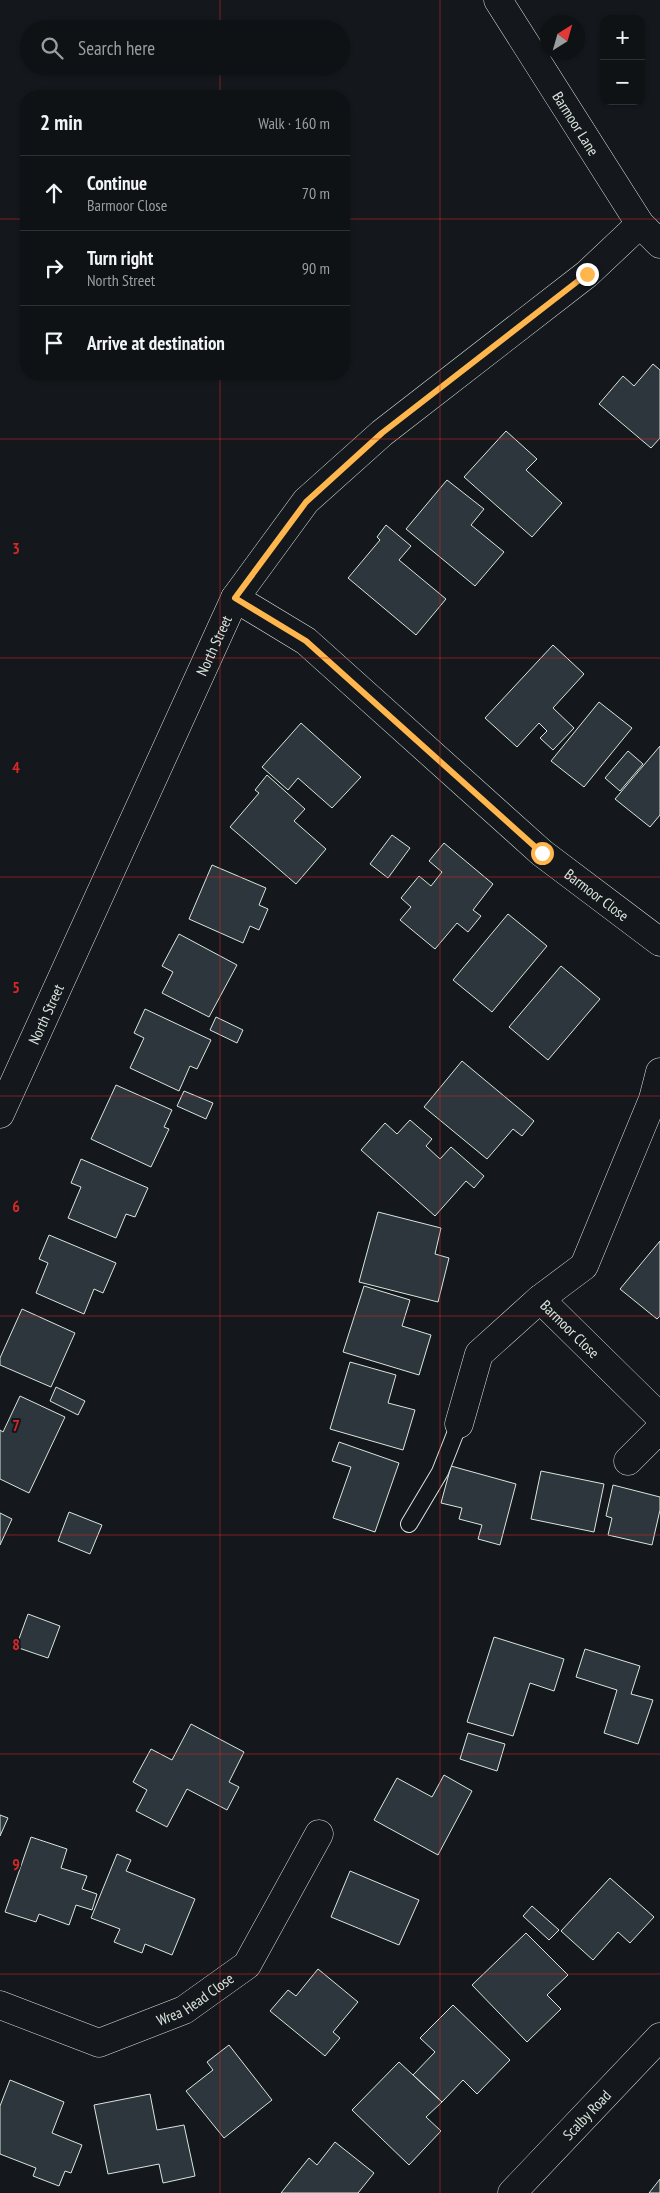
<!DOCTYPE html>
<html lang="en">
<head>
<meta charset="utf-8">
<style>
	:root { --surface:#0f1215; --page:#1d2022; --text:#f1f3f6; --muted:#9b9ea0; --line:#2f3234 }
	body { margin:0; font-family:"PT Sans Narrow",sans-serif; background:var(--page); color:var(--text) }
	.controls { position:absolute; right:15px; top:15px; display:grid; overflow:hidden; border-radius:10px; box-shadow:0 1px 4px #0004 }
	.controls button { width:45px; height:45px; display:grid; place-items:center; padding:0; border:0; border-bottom:1px solid var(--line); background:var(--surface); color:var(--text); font:25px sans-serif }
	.compass { position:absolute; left:540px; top:15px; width:45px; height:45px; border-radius:50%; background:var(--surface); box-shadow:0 1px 4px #0004; rotate:37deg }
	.stop { position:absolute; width:15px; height:15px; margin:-11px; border:4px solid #ffb74d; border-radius:50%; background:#fff }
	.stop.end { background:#ffb74d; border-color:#fff; box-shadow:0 1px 5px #0008 }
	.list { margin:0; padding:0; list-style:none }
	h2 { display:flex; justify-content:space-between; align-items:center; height:65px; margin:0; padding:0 20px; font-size:21px }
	h2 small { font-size:16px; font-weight:400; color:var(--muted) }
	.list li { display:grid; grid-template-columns:32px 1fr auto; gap:15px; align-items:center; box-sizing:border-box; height:75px; padding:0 20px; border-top:1px solid var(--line) }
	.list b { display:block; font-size:19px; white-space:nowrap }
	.list p { margin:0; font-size:16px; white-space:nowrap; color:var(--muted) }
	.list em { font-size:16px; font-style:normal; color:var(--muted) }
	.icon { flex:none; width:28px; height:28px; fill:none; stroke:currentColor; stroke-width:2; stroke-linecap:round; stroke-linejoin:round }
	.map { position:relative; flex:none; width:660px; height:2193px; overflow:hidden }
	.search { position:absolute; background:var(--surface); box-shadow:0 1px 4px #0004; left:20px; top:20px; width:330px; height:55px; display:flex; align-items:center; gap:12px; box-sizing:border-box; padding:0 18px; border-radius:28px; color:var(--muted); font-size:19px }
	.panel { position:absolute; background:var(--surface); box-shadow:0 1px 4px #0004; left:20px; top:90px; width:330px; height:290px; border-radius:20px }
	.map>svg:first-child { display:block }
	.building { fill:#2c363c; stroke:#d8e6dc }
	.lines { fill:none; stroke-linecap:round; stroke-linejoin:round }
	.lane-casing { stroke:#d8e6dc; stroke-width:18 }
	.street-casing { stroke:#d8e6dc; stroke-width:29 }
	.highway-casing { stroke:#d8e6dc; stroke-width:29 }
	.lane { stroke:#14181c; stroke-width:16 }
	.street { stroke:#14181c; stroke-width:28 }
	.highway { stroke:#14181c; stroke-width:28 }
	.route { stroke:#ffb74d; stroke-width:6 }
	.grid { fill:none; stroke:#d62828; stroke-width:1; stroke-opacity:0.55 }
	.labels { text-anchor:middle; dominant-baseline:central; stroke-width:4; stroke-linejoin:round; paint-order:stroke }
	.street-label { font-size:15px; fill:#d8e6dc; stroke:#14181c }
	.grid-label { font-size:16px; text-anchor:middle; font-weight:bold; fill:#d62828; stroke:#14181c; stroke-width:4; stroke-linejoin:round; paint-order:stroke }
</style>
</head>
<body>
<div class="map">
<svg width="660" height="2193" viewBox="0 0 660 2193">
	<rect width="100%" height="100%" fill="#14181c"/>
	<path class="building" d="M653,364L660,370V438L651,448L599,404L623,376L634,386Z
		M506,431L537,459L526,470L562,503L532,537L464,477Z
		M447,480L484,509L471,525L504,552L475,586L406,529Z
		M386,525L411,546L399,560L446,599L416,635L348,578L380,540L377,537Z
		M553,645L584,674L553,708L574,728L553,750L540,738L547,731L539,723L517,747L485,718Z
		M599,702L632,728L584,787L551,761Z
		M301,723L361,777L332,808L298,778L288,790L262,767Z
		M660,746V815L650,827L615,799Z
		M628,751L643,764L620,791L605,778Z
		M267,775L305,809L294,821L326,849L296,884L230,827L259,793L255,790Z
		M392,835L410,848L388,878L370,864Z
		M444,843L493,884L473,910L481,916L468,932L457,923L435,949L400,920L411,907L401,898L419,876L431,886L442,872L429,861Z
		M212,865L266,888L259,905L268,909L259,930L250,926L243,943L189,919Z
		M508,914L547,946L492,1012L453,980Z
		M179,934L237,965L209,1017L162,993L173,972L162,966Z
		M561,966L600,999L548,1060L509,1027Z
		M145,1009L211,1040L197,1069L190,1066L179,1091L130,1068L144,1038L134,1033Z
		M216,1017L243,1030L237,1043L210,1030Z
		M462,1061L534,1121L522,1136L513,1129L487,1159L424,1107Z
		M116,1085L172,1110L164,1127L169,1129L151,1167L91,1139Z
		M184,1091L213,1103L206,1119L177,1106Z
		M410,1120L432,1139L426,1146L440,1159L451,1147L484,1176L474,1188L466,1181L435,1216L361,1150L385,1123L397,1134Z
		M81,1159L148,1188L135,1217L126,1214L116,1238L68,1218L81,1187L71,1183Z
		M378,1212L441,1228L435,1254L449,1258L438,1302L359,1282Z
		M49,1235L116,1263L103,1293L94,1289L84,1314L36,1293L48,1263L39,1259Z
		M660,1241V1316L657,1319L620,1289Z
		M364,1286L410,1300L402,1326L431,1335L419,1375L343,1352Z
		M22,1309L75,1333L51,1387L0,1365V1358Z
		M350,1362L396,1375L388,1403L415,1410L403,1450L330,1429Z
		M56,1387L85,1401L78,1415L50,1401Z
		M20,1396L65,1417L29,1493L0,1479V1430L3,1432Z
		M339,1442L399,1463L375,1532L333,1518L351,1467L332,1461Z
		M451,1466L516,1484L500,1545L478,1539L482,1525L459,1519L462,1508L441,1503Z
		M541,1471L604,1484L594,1532L531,1519Z
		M613,1485L660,1497V1510L652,1545L608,1535L612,1518L606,1516Z
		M69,1512L102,1525L90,1554L58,1541Z
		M0,1513L12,1519L0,1545Z
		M28,1614L60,1626L48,1658L16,1647Z
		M494,1637L564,1659L554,1691L530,1683L513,1736L467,1722Z
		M585,1649L640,1666L631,1694L653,1700L638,1744L604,1733L617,1690L576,1677Z
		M191,1724L244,1752L229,1782L239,1787L227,1810L187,1789L167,1827L136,1811L147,1790L133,1782L151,1749L172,1760Z
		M468,1733L505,1744L497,1771L460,1759Z
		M444,1775L472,1791L438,1855L374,1820L397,1778L432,1797Z
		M0,1815L8,1818L0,1836Z
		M31,1837L67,1849L61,1868L87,1876L82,1889L97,1894L92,1910L76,1905L69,1925L39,1914L36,1922L5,1912Z
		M117,1854L131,1860L126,1871L195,1899L172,1955L145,1944L142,1953L114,1942L120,1929L91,1918Z
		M350,1871L419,1900L399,1945L331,1917Z
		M610,1878L654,1917L630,1943L618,1932L593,1960L561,1931Z
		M532,1906L559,1930L549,1940L523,1916Z
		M526,1933L568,1975L547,1995L561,2009L527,2042L472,1985Z
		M318,1969L358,2002L333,2032L340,2038L325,2056L270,2011L288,1990L296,1996Z
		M453,2005L510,2060L477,2094L463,2080L442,2102L413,2075L435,2052L420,2038Z
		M229,2045L272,2100L224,2138L186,2091L213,2070L207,2062Z
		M399,2062L442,2102L426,2117L441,2131L409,2165L352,2110Z
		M10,2080L64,2102L52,2133L82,2145L71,2173L65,2171L59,2186L33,2176L36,2168L0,2154V2106Z
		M150,2094L157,2130L184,2125L195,2176L163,2183L159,2164L108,2174L94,2105Z
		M335,2142L374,2173L358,2193H281L309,2158L317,2165Z
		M660,2179V2193H649Z"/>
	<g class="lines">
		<defs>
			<path id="lane" d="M409,1524L440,1472L459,1424"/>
			<g id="street">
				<path id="s1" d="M498,0L640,224L660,244"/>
				<path id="s2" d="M235,598L306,641L542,853L660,942"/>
				<path id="s3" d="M660,1072L653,1099L584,1266L540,1299L660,1417"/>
				<path id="s4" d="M0,1114L235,598L306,501L382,433L587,274L640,224"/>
				<path d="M459,1424L479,1354L540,1299"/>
				<path d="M628,1461L660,1429"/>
				<path id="s5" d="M0,2005L99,2043L184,2010L247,1965L319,1834"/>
			</g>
			<g id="highway">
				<path id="s6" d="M512,2193L660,2037"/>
			</g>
		</defs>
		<use href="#lane" class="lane-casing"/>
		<use href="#street" class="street-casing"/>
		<use href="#highway" class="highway-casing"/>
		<use href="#lane" class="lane"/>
		<use href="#street" class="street"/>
		<use href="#highway" class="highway"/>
	</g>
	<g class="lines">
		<path class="route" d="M542,853L306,641L235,598L306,502L382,433L587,274"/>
	</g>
	<path class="grid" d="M220,0V29M440,0V2193M220,66V96M0,219H26M344,219H660M220,374V2193M0,439H660M0,658H660M0,877H660M0,1096H660M0,1316H660M0,1535H660M0,1754H660M0,1974H660"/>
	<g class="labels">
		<g class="street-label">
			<text stroke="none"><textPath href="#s1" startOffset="146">Barmoor Lane</textPath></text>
			<text stroke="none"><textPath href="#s4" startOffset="515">North Street</textPath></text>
			<text stroke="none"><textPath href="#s2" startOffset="469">Barmoor Close</textPath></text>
			<text stroke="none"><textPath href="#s4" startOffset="110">North Street</textPath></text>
			<text stroke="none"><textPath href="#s3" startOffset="306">Barmoor Close</textPath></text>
			<text stroke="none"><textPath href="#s5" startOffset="212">Wrea Head Close</textPath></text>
			<text stroke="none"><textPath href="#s6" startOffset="108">Scalby Road</textPath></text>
		</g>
	</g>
	<g class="grid-label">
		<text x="16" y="554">3</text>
		<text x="16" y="773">4</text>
		<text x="16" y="993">5</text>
		<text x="16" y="1212">6</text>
		<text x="16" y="1431">7</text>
		<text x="16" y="1650">8</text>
		<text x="16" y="1870">9</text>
	</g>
</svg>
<div class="controls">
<button>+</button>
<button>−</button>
</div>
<svg class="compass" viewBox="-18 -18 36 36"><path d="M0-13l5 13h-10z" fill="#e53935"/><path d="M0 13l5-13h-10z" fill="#9b9ea0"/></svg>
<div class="stop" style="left:542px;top:853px"></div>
<div class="stop end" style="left:587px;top:274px"></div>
<div class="search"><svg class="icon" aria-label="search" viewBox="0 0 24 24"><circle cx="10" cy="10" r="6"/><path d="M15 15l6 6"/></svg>Search here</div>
<section class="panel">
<h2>2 min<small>Walk · 160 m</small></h2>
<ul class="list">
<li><svg class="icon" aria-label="ahead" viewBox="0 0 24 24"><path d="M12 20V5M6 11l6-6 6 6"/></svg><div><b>Continue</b><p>Barmoor Close</p></div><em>70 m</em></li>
<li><svg class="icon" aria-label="right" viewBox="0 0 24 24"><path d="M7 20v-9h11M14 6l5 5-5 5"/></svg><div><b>Turn right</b><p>North Street</p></div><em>90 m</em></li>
<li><svg class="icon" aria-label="arrive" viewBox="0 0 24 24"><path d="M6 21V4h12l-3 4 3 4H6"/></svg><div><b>Arrive at destination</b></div></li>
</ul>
</section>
</div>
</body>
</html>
